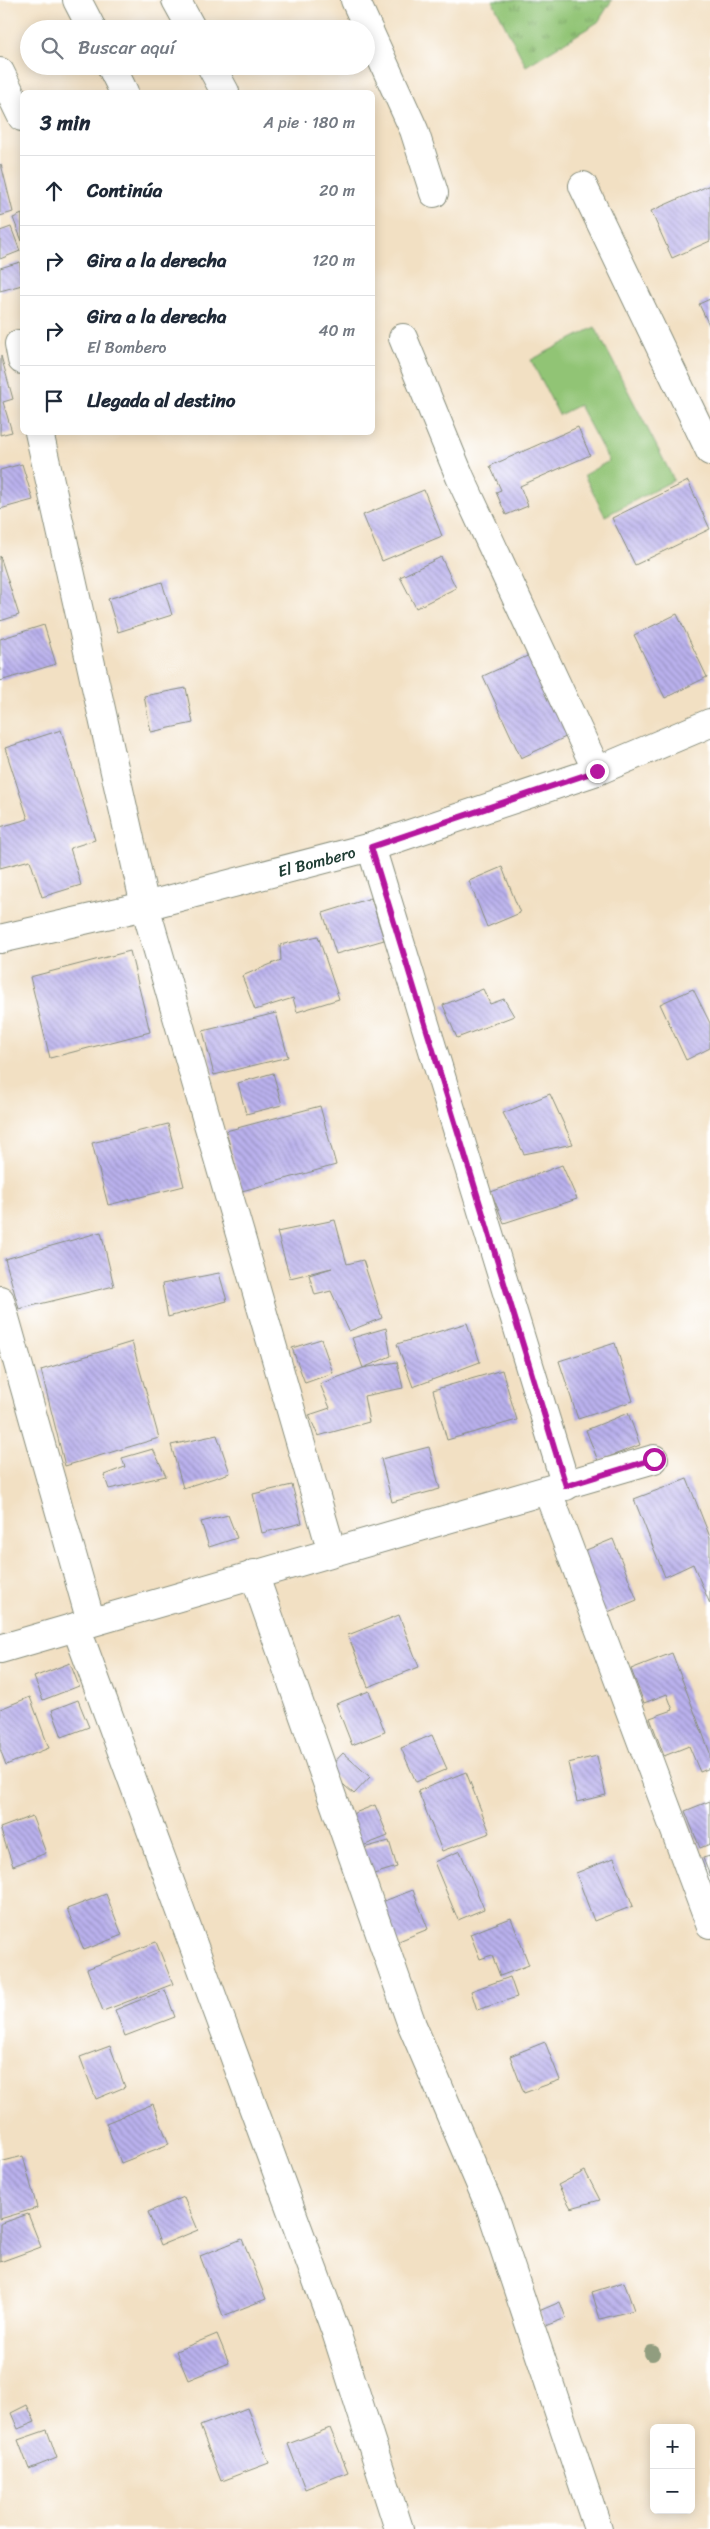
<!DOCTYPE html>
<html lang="es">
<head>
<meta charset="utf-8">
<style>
	:root { --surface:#fff; --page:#f6f6f7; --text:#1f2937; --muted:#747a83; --line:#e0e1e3 }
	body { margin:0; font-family:Sriracha,sans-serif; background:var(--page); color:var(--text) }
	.controls { position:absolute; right:15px; bottom:15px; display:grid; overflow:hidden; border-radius:8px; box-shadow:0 2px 12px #0003 }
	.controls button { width:45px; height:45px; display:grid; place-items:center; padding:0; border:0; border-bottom:1px solid var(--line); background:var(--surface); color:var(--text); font:25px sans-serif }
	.stop { position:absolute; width:15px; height:15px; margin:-11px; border:4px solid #b5179e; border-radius:50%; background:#fff }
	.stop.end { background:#b5179e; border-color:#fff; box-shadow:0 1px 5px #0008 }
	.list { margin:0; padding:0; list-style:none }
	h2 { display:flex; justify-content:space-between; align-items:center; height:65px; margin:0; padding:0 20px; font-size:21px }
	h2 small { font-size:16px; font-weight:400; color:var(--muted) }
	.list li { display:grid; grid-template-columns:32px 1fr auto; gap:15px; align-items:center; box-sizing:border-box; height:70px; padding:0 20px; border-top:1px solid var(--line) }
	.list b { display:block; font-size:19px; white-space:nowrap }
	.list p { margin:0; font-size:16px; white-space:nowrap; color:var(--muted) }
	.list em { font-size:16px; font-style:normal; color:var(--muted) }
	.icon { flex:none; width:28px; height:28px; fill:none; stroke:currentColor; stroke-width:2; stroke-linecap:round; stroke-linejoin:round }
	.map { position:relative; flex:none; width:710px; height:2529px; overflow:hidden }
	.search { position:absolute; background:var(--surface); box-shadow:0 2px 12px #0003; left:20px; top:20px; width:355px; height:55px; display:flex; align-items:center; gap:12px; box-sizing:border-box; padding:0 18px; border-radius:28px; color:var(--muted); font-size:19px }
	.panel { position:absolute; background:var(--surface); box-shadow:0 2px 12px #0003; left:20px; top:90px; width:355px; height:345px; border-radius:8px }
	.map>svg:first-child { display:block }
	.grass { fill:url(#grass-tufts); stroke:#588054 }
	.pitch { fill:#91c475; stroke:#588054 }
	.building { fill:url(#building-back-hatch) }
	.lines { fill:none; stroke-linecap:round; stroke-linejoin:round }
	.minor-casing { stroke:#888e7c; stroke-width:30 }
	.minor { stroke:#fff; stroke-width:28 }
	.tree { fill:#919d7f }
	.route { stroke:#b5179e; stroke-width:6 }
	.labels { text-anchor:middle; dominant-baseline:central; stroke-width:4.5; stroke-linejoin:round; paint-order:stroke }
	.street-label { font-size:16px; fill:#1f3d34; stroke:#fff }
</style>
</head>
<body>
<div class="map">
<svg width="710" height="2529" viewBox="0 0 710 2529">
	<defs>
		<pattern id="grass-tufts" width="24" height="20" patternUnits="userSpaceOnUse" patternTransform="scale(1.25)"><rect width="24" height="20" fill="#91c475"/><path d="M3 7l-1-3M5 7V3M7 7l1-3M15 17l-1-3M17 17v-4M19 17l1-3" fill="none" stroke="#76a061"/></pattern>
		<pattern id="building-back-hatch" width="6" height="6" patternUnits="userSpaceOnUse" patternTransform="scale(1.25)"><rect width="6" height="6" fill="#bab1ed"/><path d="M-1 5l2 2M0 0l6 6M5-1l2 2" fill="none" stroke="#9791c1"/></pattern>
	</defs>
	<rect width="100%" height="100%" fill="#fff"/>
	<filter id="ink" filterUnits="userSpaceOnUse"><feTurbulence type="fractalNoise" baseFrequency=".02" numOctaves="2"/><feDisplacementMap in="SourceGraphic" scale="10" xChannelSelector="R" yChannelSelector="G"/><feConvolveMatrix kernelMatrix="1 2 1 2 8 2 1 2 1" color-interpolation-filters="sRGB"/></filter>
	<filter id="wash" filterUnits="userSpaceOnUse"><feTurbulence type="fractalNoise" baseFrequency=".0096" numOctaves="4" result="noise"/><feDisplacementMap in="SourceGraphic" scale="20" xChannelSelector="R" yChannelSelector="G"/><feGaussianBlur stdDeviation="1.12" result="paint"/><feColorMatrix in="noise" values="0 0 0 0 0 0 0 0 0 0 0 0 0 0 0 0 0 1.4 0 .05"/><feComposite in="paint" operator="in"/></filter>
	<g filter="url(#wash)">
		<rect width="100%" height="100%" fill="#f2e0c3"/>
		<path class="grass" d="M492,0H612L598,22L526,66Z"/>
		<path class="pitch" d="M595,327L674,480L605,516L584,475L609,461L579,405L559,415L531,360Z"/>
		<g id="blocks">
			<path class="building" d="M1,164L13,212L0,216V165Z
				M710,185V241L672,258L651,211Z
				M22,214V241L13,218Z
				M11,227L20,251L0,259V231Z
				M20,262L22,285L0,291V268Z
				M710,299V327L699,304Z
				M1,356L13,399L3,402L12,432L0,435Z
				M578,427L590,455L520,486L528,506L506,515L496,492L501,490L490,466Z
				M22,464L33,500L0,509V470Z
				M688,481L710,529L635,565L612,518Z
				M424,490L442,536L382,561L363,515Z
				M0,556L19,615L0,621Z
				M441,557L456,588L416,608L400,577Z
				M162,582L172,615L118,632L108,599Z
				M677,614L707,677L665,698L634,635Z
				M44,625L56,664L0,681V639Z
				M534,653L572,734L521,758L483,676Z
				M186,688L193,723L151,732L144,696Z
				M61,730L95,840L70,848L81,885L42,897L30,860L0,868V827L28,819L5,748Z
				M502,867L520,913L487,927L469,881Z
				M371,898L384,940L336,954L323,913Z
				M318,936L339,999L297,1012L293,998L255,1010L242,976L281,960L280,945Z
				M130,951L150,1032L50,1058L30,977Z
				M483,989L490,1004L504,999L514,1016L457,1038L443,1005Z
				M693,989L710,1023V1048L686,1060L660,1004Z
				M276,1013L288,1057L214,1075L203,1031Z
				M273,1073L282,1105L246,1114L238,1083Z
				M550,1094L573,1144L524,1154L503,1113Z
				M320,1106L336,1165L242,1191L226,1131Z
				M168,1124L184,1186L108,1205L92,1143Z
				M562,1165L577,1199L504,1223L491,1192Z
				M335,1220L347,1264L363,1260L382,1318L349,1331L331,1291L315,1295L309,1275L332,1268L290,1278L277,1232Z
				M101,1232L114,1286L19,1309L5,1259Z
				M219,1273L227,1301L168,1317L162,1284Z
				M467,1323L480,1362L413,1387L397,1344Z
				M386,1328L391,1356L363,1368L352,1338Z
				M321,1339L333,1373L305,1383L292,1348Z
				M132,1342L159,1438L65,1466L41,1370Z
				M615,1343L633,1401L578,1419L559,1361Z
				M397,1362L403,1388L364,1396L369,1422L318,1436L309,1415L330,1408L320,1384L363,1368Z
				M502,1370L517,1420L447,1440L433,1390Z
				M628,1413L640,1445L598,1461L586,1430Z
				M217,1435L230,1473L183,1488L171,1445Z
				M429,1447L440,1489L392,1502L381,1459Z
				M153,1449L166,1476L109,1489L104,1475L125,1467L122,1458Z
				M687,1479L710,1537V1604L693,1564L665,1577L634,1499Z
				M292,1485L302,1523L262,1533L253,1494Z
				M228,1515L237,1538L209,1547L201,1522Z
				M613,1539L637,1600L603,1614L579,1553Z
				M399,1615L419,1667L368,1687L348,1635Z
				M672,1653L710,1753V1768L700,1772L689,1746L664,1756L650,1718L673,1710L667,1694L644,1703L631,1669Z
				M70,1663L79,1686L43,1700L34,1677Z
				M369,1691L385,1732L352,1745L336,1704Z
				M30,1697L49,1748L6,1765L0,1749V1709Z
				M78,1700L89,1727L62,1737L52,1710Z
				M432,1735L447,1769L416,1782L401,1748Z
				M343,1753L370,1777L354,1794L327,1770Z
				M597,1756L606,1795L577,1802L568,1763Z
				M466,1772L490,1833L442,1851L418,1791Z
				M710,1801V1844L700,1848L685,1811Z
				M375,1805L388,1836L355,1849L342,1818Z
				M32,1816L46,1853L13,1866L0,1828Z
				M389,1841L397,1867L364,1877L356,1850Z
				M460,1851L484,1909L458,1920L434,1862Z
				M710,1856V1876L703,1858Z
				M614,1858L633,1906L594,1921L576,1873Z
				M413,1890L428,1929L394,1943L379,1903Z
				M106,1894L122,1935L84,1950L67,1909Z
				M511,1918L529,1965L500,1976L492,1955L480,1959L470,1934Z
				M156,1942L173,1984L103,2011L87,1969Z
				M510,1977L517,1997L477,2010L471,1991Z
				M165,1990L175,2017L125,2036L115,2010Z
				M545,2042L560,2080L524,2093L510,2056Z
				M110,2046L125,2087L96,2099L80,2057Z
				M153,2104L169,2144L121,2163L106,2123Z
				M23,2156L37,2208L0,2219V2162Z
				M585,2171L600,2200L571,2208L558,2185Z
				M184,2197L198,2230L161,2245L148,2212Z
				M28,2214L41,2247L0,2262V2224Z
				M242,2239L266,2299L223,2316L200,2256Z
				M624,2282L634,2310L600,2319L592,2292Z
				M560,2302L566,2318L545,2326L539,2311Z
				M217,2334L229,2363L188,2380L176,2351Z
				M27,2405L35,2422L18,2429L11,2413Z
				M247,2408L269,2463L221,2481L200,2426Z
				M330,2428L348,2472L305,2489L288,2444Z
				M47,2430L57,2458L29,2469L18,2440Z"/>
		</g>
	</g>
	<g filter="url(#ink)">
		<use href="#blocks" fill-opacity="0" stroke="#888e7c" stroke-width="1"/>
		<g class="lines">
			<defs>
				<g id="minor">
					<path d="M77,0L92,29"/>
					<path d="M176,0L192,29"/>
					<path d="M355,0L414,130L434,193"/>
					<path d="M111,66L124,92"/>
					<path d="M211,66L225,92"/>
					<path d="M0,72L22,117"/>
					<path d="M583,186L710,451"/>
					<path d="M403,338L460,477L597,771"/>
					<path d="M19,344L22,360"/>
					<path d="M39,432L145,906L332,1552"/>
					<path d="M371,847L566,1486"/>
					<path id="s1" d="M0,939L145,906L371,847L597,771L710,723"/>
					<path d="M0,1300L91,1622L76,1627L336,2332L399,2529"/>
					<path d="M548,1492L710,1924"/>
					<path d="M254,1574L412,2025L491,2209L598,2529"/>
					<path d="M0,1649L654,1459"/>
				</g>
			</defs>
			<use href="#minor" class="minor-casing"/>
			<use href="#minor" class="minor"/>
		</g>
		<circle class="tree" cx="652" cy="2353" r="8"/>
	</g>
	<g class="lines" filter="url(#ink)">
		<path class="route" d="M597,771L371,847L566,1486L654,1459"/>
	</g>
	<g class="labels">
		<g class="street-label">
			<text stroke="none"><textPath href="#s1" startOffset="326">El Bombero</textPath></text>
		</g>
	</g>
</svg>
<div class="controls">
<button>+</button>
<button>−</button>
</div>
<div class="stop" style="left:654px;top:1459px"></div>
<div class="stop end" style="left:597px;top:771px"></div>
<div class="search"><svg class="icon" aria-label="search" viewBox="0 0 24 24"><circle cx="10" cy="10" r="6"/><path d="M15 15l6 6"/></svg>Buscar aquí</div>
<section class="panel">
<h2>3 min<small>A pie · 180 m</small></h2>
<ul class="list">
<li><svg class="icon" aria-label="ahead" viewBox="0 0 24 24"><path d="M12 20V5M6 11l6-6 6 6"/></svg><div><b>Continúa</b></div><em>20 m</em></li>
<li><svg class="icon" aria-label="right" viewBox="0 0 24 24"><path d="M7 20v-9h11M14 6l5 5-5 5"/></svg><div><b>Gira a la derecha</b></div><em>120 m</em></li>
<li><svg class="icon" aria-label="right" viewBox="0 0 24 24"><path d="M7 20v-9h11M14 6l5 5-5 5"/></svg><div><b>Gira a la derecha</b><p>El Bombero</p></div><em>40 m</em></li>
<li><svg class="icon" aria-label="arrive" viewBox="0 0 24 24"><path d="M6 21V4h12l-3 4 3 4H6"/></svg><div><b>Llegada al destino</b></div></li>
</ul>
</section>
</div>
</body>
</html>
